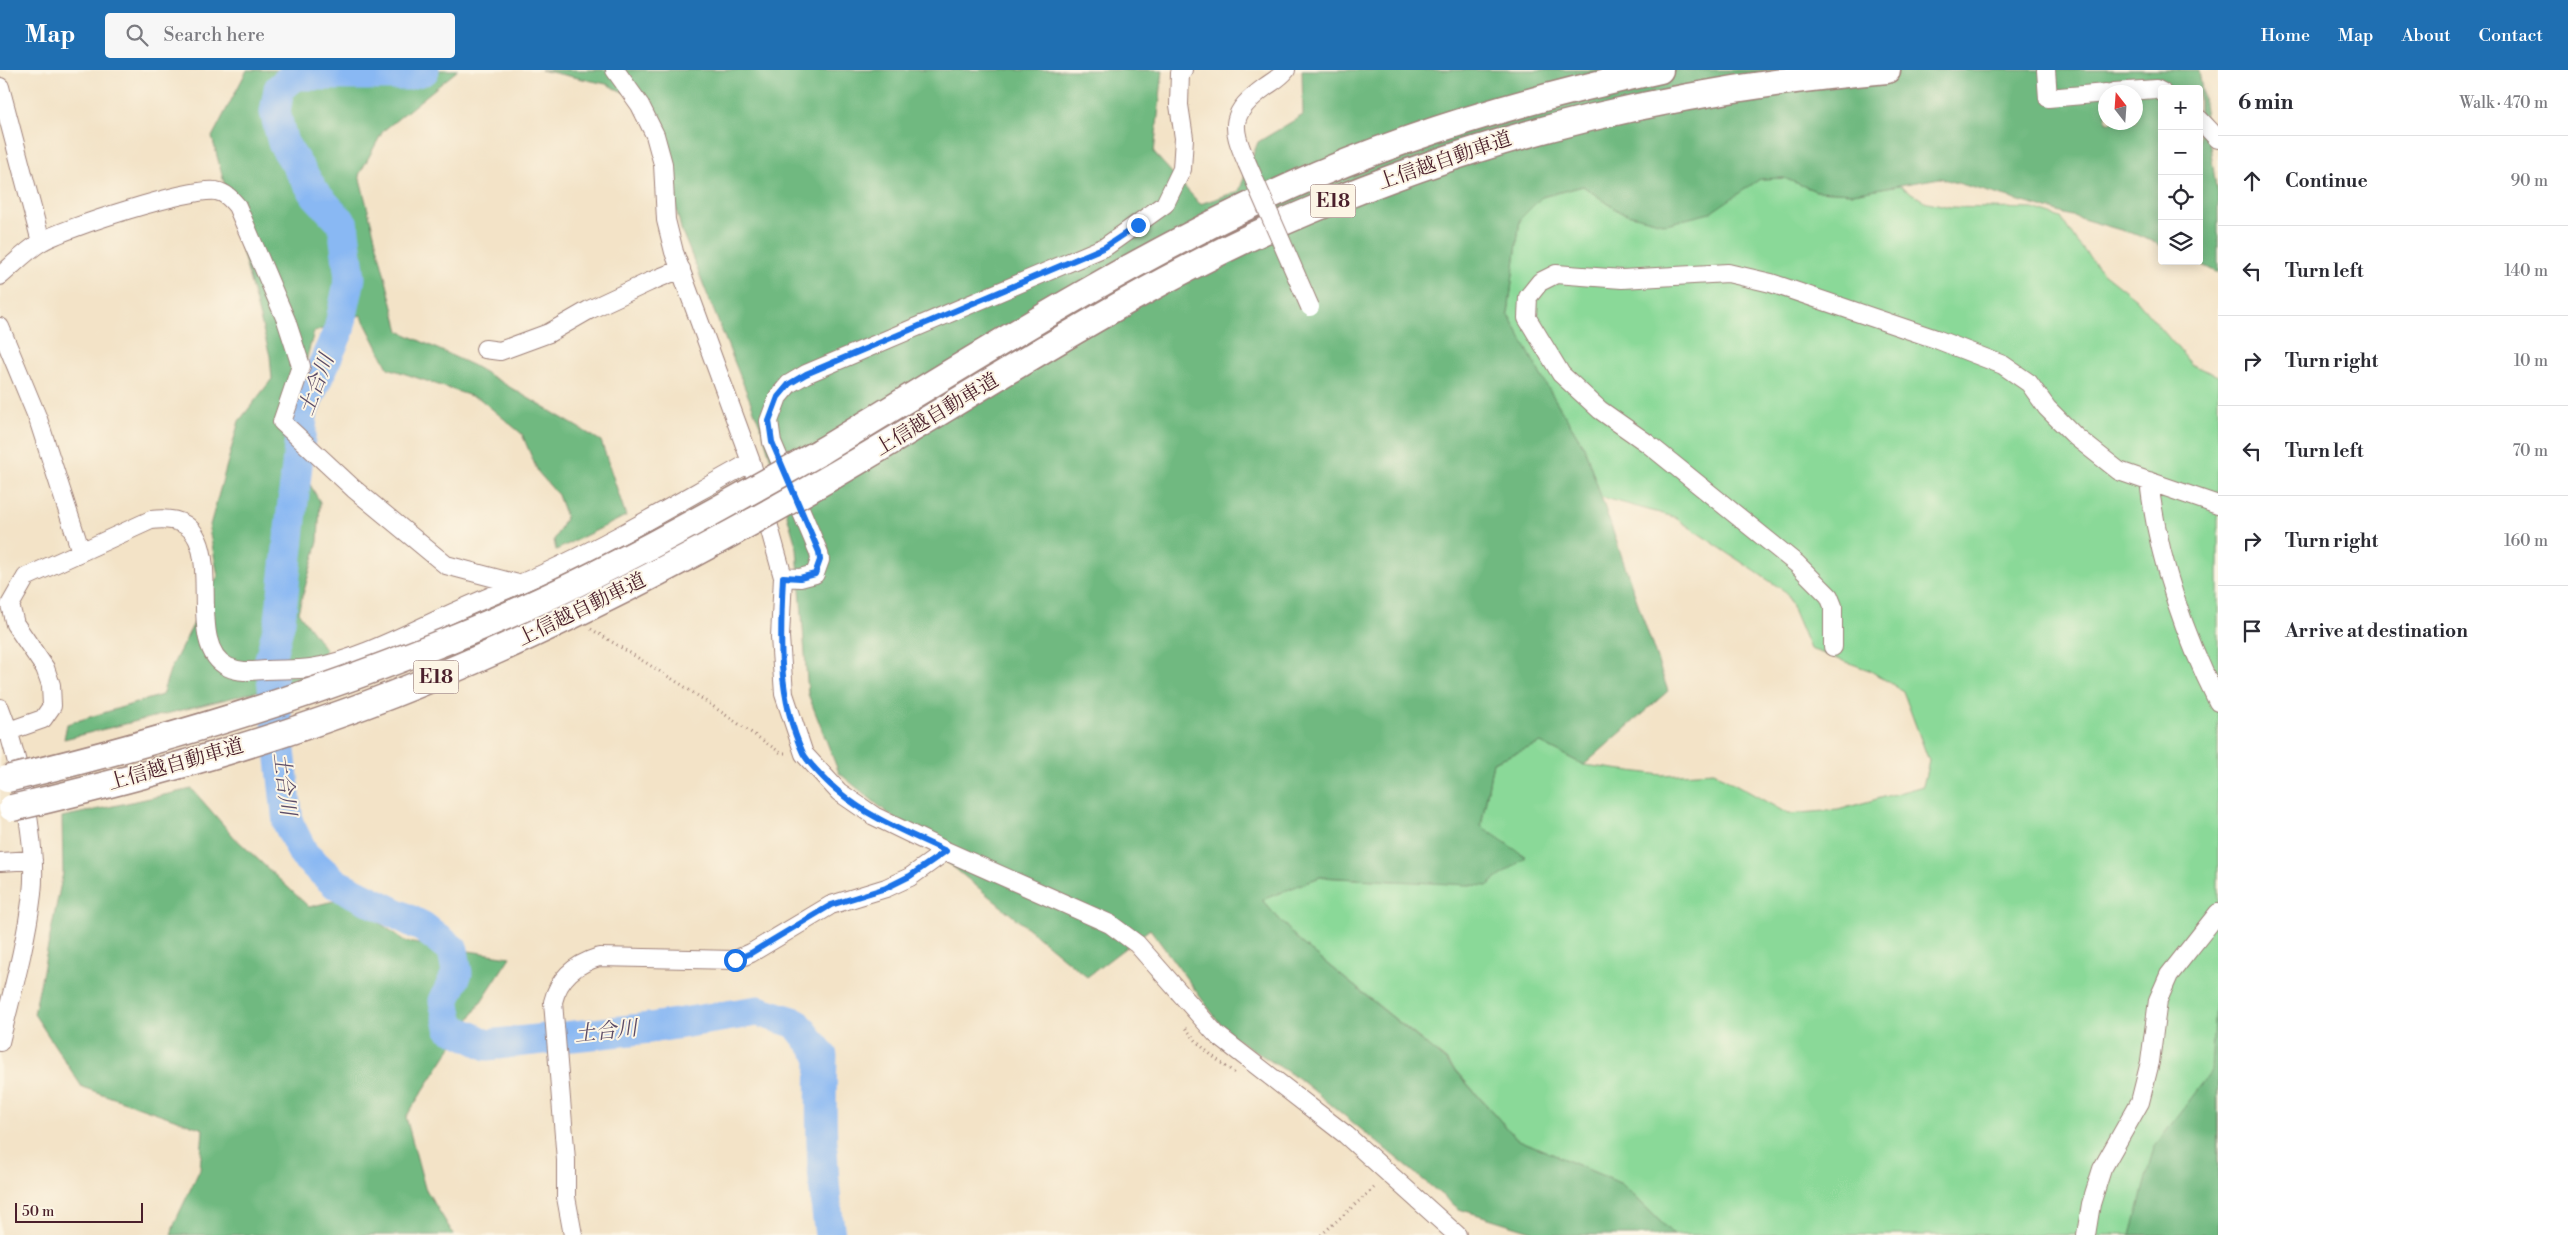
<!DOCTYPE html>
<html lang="en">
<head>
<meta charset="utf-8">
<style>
	:root { --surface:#fff; --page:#f7f7f7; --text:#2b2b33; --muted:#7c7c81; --line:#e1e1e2; --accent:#1f6fb2 }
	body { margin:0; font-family:"Libre Bodoni","Noto Serif JP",serif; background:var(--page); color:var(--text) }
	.controls { position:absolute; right:15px; top:15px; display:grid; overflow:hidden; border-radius:5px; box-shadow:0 2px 12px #0003 }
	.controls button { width:45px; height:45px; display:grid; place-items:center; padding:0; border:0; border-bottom:1px solid var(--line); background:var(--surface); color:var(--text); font:25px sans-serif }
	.compass { position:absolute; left:2098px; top:15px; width:45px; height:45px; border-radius:50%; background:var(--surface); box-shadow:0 2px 12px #0003; rotate:343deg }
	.scale { position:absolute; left:15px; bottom:12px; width:128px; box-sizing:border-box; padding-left:5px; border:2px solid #4a1f2b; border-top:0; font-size:14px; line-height:18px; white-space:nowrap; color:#4a1f2b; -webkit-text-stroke:4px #fcf5e5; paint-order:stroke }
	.stop { position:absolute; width:15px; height:15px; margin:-11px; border:4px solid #1a73e8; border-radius:50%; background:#fff }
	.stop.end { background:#1a73e8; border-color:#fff; box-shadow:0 1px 5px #0008 }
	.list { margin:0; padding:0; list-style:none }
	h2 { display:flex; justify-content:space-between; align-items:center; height:65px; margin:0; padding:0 20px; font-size:21px }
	h2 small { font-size:16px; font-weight:400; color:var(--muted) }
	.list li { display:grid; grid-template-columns:32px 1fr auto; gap:15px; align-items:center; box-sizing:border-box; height:90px; padding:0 20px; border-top:1px solid var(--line) }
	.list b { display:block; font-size:19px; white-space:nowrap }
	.list em { font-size:16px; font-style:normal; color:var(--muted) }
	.icon { flex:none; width:28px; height:28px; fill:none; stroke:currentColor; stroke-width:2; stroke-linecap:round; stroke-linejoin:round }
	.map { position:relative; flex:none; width:2218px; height:1165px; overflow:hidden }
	header { display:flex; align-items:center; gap:30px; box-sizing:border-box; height:70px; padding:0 25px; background:var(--accent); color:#fff }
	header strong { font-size:24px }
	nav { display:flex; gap:28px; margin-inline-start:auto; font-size:18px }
	.search { width:350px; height:45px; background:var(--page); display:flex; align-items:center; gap:12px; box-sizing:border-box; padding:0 18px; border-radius:5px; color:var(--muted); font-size:19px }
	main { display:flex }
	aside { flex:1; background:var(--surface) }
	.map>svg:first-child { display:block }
	.green { fill:#8ad998; stroke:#6a7c62 }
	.forest { fill:#6fb980; stroke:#5c6c56; fill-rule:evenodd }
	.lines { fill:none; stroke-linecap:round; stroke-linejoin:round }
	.river { stroke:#89b8f3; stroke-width:31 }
	.minor-casing { stroke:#9e8179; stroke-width:20 }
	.highway-casing { stroke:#9e8179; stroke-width:29 }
	.path { stroke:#9e8179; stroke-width:3; stroke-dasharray:1 4; stroke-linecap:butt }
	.minor { stroke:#fff; stroke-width:18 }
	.highway { stroke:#fff; stroke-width:26 }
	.minor-bridge-casing { stroke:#9e8179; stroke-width:20; stroke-linecap:butt }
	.highway-bridge-casing { stroke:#9e8179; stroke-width:29; stroke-linecap:butt }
	.minor-bridge { stroke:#fff; stroke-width:18 }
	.highway-bridge { stroke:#fff; stroke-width:26 }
	.route { stroke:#1a73e8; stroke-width:6 }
	.labels { text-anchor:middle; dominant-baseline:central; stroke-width:4; stroke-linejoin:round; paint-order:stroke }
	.shield { fill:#fcf5e5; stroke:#7f5f63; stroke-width:1 }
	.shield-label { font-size:19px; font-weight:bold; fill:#4a1f2b }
	.street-label { font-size:20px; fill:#4a1f2b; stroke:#fcf5e5 }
	.water-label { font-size:21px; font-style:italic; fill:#5d4d67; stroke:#fcf5e5 }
</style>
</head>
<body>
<header>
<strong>Map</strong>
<div class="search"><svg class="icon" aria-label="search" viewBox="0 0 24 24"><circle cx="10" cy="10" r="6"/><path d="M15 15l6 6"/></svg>Search here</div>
<nav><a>Home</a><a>Map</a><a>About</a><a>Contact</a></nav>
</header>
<main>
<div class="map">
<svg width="2218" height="1165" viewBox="0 0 2218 1165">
	<rect width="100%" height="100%" fill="#fcf5e5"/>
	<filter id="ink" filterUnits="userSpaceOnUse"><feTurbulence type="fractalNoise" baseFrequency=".02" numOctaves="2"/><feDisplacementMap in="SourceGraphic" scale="10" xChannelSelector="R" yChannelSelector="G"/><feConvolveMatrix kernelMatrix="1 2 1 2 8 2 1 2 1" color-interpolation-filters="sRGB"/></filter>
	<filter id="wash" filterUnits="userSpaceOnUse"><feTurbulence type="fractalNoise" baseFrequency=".0096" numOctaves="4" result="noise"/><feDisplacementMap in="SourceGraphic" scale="20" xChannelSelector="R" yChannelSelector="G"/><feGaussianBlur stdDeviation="1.12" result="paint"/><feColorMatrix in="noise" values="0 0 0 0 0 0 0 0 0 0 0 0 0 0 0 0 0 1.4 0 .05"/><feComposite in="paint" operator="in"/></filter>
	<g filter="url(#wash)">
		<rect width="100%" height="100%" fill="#f3e3c7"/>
		<path class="green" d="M1784,108L1816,121L1853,123L1899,115L1924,131L1950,137L2034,139L2061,148L2076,171L2102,202L2136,229L2192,295L2218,306V1165H1674L1622,1114L1517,1069L1446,990L1300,872L1261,829L1320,807L1395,811L1481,756L1493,692L1541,673L1584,695L1662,705L1714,702L1788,744L1838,740L1923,716L1929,691L1903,621L1869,600L1810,579L1786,522L1674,447L1601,427L1584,377L1545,313L1508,244L1520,149L1542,127L1583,116L1620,142L1744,119L1760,109Z"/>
		<path class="forest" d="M247,0H458L383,61L359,105L399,261L474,296L601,371L626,446L556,480L554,470L566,447L558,425L538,402L522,364L480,329L388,298L361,245L314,262L284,369L320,432L318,472L298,542L326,580L300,611L64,669L67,654L162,625L170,600L218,506L209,459L239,351L272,309L270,286L212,67Z
			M541,0H1163L1154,83L1200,134L1239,121L1258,72L1303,45L1302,0H2199L2218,131V203L2194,191H2199V19H2162V176L2138,165L1940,108L1853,123L1816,121L1784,108L1760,109L1710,143L1666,154L1620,142L1583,116L1542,127L1520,149L1508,244L1545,313L1584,377L1668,621L1584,695L1541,673L1493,692L1481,756L1526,787L1487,816L1320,807L1262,830L1300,872L1446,991L1517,1069L1622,1114L1674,1165H1544L1459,1139L1302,1011L1227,963L1150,859L1087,907L839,703L808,624L797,479L763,363L681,159L652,36L606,14ZM2106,22H2136V52H2106Z
			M192,719L234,767L309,837L346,828L406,872L510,887L406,1047L425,1118L454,1165H171L175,1152L200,1099L203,1059L82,1017L34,944L63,803L62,747Z
			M2217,893L2218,1165H2131L2154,1077L2211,1002Z"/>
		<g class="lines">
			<path class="river" d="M424,0L406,5H295L279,19L275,42L283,73L316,125L343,154L350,208L339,260L303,340L280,551L270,589L288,753L304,785L336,814L423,857L453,880L457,903L444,931L450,957L487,975L650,958L758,941L796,953L822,986C820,1047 821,1105 830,1165"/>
		</g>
	</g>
	<g filter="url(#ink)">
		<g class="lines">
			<defs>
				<path id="minor" d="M615,0L640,35L655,65L663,94L666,150L674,182L751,392L783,507L780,567L784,624L804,684L839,722L874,746L946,781L1110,854L1137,874L1216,964L1346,1065L1457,1165
					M2046,0L2048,28L2106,23
					M0,17L41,172
					M2114,22L2156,19L2162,22
					M2199,49L2218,69
					M1247,93C1230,55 1230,43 1265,17C1272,12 1281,7 1286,0
					M0,206C13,195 26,181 41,172C64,158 192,117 216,121C226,123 231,129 237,136L286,250L301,296L282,352L354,419L446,495L518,514
					M0,257L38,349L81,482
					M485,279L500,281L549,263L589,240L649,212L681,199
					M2149,411C2158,489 2183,562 2218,632
					M783,507L800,508L815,504L820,490L819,483L772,372L769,351L778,327L789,314L806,304L1105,177L1165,134L1182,99L1184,68L1179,35L1180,3L1183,0
					M1833,577V536L1829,526L1797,494L1647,373L1600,340L1561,304L1527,248L1528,227L1540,212L1556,204L1622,209L1728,203L1771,213L1936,269L2003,295L2029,313L2047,338L2076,367L2119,401L2218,435
					M0,638C18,684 38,774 32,824C26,874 12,923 0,972
					M0,661H9L43,649L52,636L51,615L45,598L15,554L10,535L26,507L151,450C244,438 175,572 228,597C241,603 252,601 265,600C280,599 296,600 311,598C357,591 414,560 457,541C488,527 518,515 549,501C618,469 684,429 751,392
					M0,792L33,790
					M573,1165L566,1127V1090L553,932C559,907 576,894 599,887L735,890L751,883L831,835L886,818L910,807L946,781
					M2086,1165L2091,1134L2102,1099L2140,1032L2150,992L2158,930L2169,905L2218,843"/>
				<path id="highway" d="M820,382C974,289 1127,190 1291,116C1409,63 1534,27 1660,0
					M833,406C989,315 1142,211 1309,141C1497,61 1684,18 1887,0"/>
			</defs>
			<use href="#minor" class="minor-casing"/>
			<use href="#highway" class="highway-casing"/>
			<path class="path" d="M591,559L682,615L781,683H786
				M1186,958C1199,977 1217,990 1236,1004
				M1321,1165L1376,1116"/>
			<use href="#minor" class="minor"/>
			<use href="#highway" class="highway"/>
			<defs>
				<path id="minor-bridge" d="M1247,93L1310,237"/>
				<path id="highway-bridge" d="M7,709C179,668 343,617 506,546C614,499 717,440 820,382
					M12,738C157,704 301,664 438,606C575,549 705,480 833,406"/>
			</defs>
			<use href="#minor-bridge" class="minor-bridge-casing"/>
			<use href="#highway-bridge" class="highway-bridge-casing"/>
			<use href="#minor-bridge" class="minor-bridge"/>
			<use href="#highway-bridge" class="highway-bridge"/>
		</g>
	</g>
	<g class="lines" filter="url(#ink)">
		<path class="route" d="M735,890L751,883L831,835L886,818L910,806L946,781C910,764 869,748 839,722C830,715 808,693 803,683C777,627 780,567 783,507L800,508L815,504L820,490L819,482L772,372L769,351L778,327L789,314L806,304L1105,177L1138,155"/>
	</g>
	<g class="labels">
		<g class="shield">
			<rect x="1310.5" y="114.5" width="45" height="33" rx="4"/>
			<rect x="413.5" y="590.5" width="45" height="33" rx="4"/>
		</g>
		<g class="shield-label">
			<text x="1333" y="131">E18</text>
			<text x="436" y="607">E18</text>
		</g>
		<g class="street-label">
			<text transform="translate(1445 91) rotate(-19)">上信越自動車道</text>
			<text transform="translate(937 345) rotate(-31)">上信越自動車道</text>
			<text transform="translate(582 540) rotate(-26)">上信越自動車道</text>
			<text transform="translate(176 695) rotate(-16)">上信越自動車道</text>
		</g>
		<g class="water-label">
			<text transform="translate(317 315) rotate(-69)">土合川</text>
			<text transform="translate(284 714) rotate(83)">土合川</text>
			<text transform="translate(606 962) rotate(-6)">土合川</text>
		</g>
	</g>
</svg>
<div class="controls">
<button>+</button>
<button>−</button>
<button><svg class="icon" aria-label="locate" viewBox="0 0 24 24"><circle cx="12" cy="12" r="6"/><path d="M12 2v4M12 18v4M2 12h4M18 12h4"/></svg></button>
<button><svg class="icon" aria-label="layers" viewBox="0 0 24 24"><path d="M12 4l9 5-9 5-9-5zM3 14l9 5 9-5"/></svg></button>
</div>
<svg class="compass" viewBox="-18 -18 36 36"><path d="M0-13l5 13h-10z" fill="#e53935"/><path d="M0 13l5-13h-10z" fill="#7c7c81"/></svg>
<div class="scale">50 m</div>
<div class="stop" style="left:735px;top:890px"></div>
<div class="stop end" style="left:1138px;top:155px"></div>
</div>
<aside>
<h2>6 min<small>Walk · 470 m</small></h2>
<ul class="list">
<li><svg class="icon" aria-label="ahead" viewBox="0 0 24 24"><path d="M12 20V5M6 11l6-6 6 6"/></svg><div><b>Continue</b></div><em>90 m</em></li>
<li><svg class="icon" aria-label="left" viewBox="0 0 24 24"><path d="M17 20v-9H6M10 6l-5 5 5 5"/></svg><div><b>Turn left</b></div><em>140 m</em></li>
<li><svg class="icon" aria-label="right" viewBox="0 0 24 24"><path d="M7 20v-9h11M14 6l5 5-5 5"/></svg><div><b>Turn right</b></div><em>10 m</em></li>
<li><svg class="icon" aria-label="left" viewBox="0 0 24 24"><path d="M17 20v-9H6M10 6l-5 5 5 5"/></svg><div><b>Turn left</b></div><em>70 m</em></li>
<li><svg class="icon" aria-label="right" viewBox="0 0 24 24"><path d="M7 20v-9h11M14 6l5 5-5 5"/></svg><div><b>Turn right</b></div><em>160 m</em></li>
<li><svg class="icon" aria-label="arrive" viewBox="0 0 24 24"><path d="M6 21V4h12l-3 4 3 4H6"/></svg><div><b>Arrive at destination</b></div></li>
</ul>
</aside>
</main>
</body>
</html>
